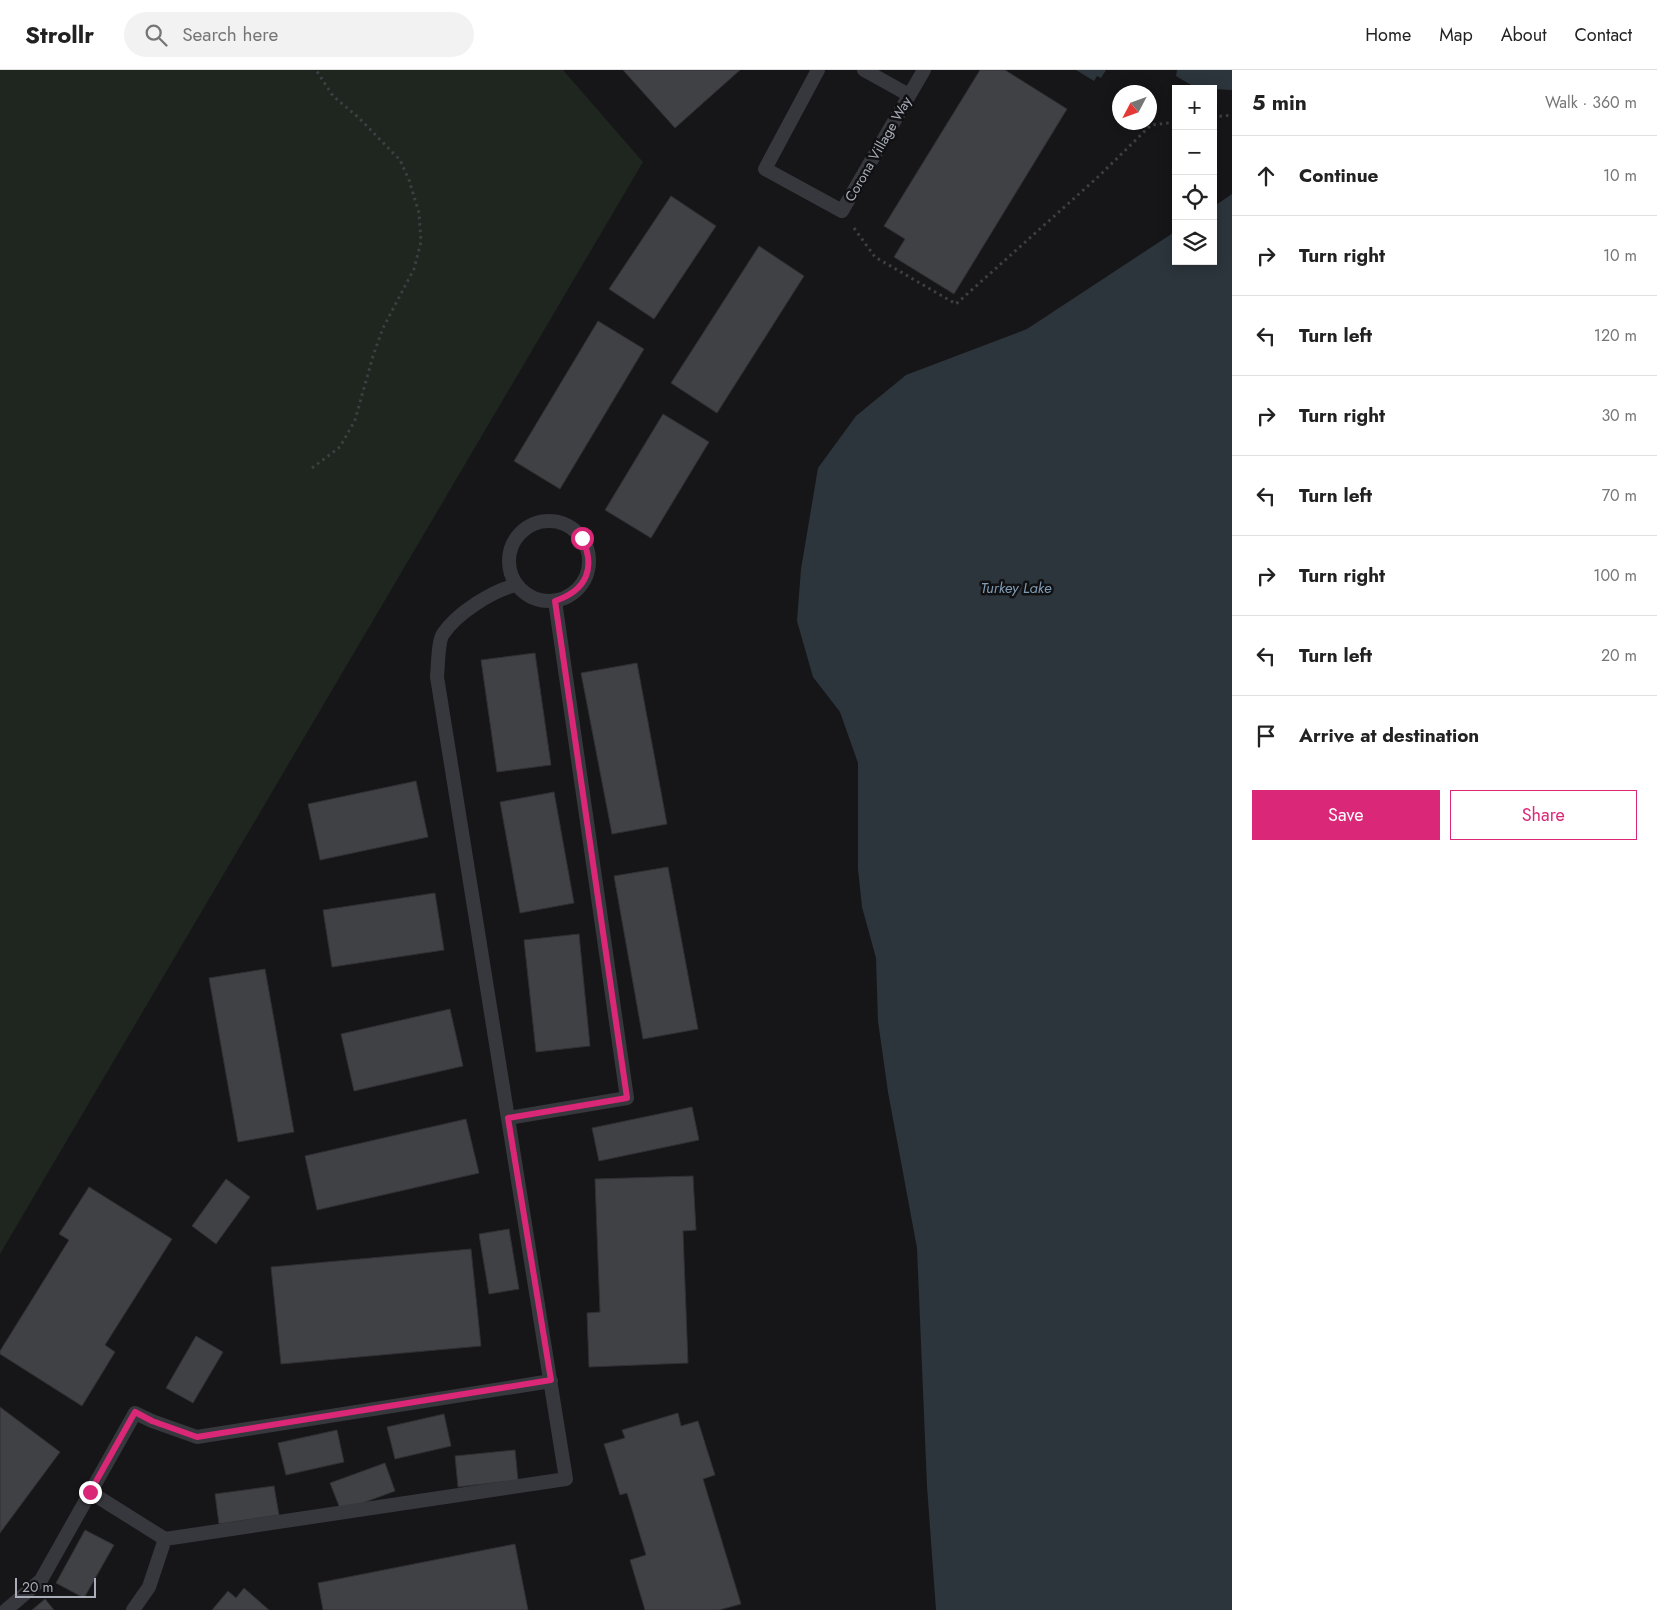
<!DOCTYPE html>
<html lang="en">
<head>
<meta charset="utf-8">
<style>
	:root { --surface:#fff; --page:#f2f2f2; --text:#222; --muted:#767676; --line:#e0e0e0; --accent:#db2777 }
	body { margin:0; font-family:Jost,sans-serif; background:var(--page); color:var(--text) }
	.controls { position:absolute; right:15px; top:15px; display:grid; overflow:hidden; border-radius:0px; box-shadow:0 2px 12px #0003 }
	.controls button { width:45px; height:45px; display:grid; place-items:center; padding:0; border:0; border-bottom:1px solid var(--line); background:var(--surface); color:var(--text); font:25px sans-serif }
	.compass { position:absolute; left:1112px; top:15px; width:45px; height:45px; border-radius:50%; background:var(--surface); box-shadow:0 2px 12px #0003; rotate:229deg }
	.scale { position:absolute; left:15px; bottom:12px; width:81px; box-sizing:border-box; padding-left:5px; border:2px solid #a8adb8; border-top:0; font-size:14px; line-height:18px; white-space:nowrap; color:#a8adb8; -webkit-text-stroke:4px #111113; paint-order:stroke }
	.stop { position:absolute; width:15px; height:15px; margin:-11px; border:4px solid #db2777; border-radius:50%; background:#fff }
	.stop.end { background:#db2777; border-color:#fff; box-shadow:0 1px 5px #0008 }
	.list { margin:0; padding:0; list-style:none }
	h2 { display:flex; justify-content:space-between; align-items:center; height:65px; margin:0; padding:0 20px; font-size:21px }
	h2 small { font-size:16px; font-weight:400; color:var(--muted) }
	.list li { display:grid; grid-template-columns:32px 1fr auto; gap:15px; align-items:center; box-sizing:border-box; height:80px; padding:0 20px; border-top:1px solid var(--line) }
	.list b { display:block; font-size:19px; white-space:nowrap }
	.list em { font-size:16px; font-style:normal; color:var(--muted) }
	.actions { display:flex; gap:10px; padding:15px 20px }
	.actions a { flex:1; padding:11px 0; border:1px solid var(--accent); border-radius:0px; text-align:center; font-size:18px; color:var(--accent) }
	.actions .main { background:var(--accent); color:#fff }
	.icon { flex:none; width:28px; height:28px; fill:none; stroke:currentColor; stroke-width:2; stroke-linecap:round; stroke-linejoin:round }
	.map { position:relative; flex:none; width:1232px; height:1540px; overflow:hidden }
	header { display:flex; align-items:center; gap:30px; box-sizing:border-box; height:70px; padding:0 25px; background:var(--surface); border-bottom:1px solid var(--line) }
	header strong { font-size:24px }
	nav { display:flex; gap:28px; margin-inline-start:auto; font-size:18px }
	.search { width:350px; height:45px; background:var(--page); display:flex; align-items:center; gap:12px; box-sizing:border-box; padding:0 18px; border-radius:28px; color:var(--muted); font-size:19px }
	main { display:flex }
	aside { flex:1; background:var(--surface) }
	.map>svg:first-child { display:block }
	.green { fill:#1e261f }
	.water { fill:#2c353c }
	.building { fill:#404145; stroke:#303034 }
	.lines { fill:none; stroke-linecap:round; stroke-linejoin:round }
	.path { stroke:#3d3f44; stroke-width:3; stroke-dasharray:2.5 4; stroke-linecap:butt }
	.service { stroke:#37383d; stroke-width:14 }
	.route { stroke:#db2777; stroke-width:6 }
	.labels { text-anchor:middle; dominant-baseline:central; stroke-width:5; stroke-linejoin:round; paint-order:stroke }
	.street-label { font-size:14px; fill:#a8adb8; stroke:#111113 }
	.water-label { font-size:15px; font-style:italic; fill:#7f9bb3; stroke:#111113 }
</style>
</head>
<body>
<header>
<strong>Strollr</strong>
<div class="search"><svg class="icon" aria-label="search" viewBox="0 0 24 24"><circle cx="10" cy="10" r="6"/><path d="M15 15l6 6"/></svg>Search here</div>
<nav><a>Home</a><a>Map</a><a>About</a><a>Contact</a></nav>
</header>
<main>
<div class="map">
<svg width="1232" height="1540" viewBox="0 0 1232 1540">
	<rect width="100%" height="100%" fill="#161618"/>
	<path class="green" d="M0,0H563L643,92L0,1184Z"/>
	<path class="water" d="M1076,0H1106L1101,8L1097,6L1094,11Z
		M1177,0H1232V20L1196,18L1176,6Z
		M1232,124V1540H936L927,1416L917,1178L888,1022L878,951L876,888L862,837L858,799V693L840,642L813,607L797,551L801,499L818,398L856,346L906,305L1027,259L1176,161V191H1213V137Z"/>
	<path class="building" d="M623,0H740L675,58Z
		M980,0H1005L1067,39L954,224L894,187L905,169L884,156Z
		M671,126L716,156L654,249L609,219Z
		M759,176L804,206L717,343L671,313Z
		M598,251L644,279L560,419L514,391Z
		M663,344L709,372L651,468L605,440Z
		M535,583L551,695L497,702L481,590Z
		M637,593L667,754L612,764L581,603Z
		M416,711L428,767L320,790L308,734Z
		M554,722L574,833L520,843L500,732Z
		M668,797L698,959L643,969L614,806Z
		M435,823L444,880L332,897L323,840Z
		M579,864L590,976L536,982L524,870Z
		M265,899L294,1062L238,1072L209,908Z
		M450,939L463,996L354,1021L341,964Z
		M692,1037L699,1070L599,1091L592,1058Z
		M466,1049L479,1103L317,1140L305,1086Z
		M693,1106L696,1160L683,1161L688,1293L589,1297L587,1243L600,1242L595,1109Z
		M226,1109L250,1127L216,1174L192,1156Z
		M89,1117L172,1169L105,1275L115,1282L82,1336L0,1284V1281L69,1170L59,1164Z
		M509,1159L519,1219L489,1224L479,1164Z
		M471,1179L481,1276L281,1294L271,1197Z
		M196,1266L223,1282L193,1333L166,1318Z
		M0,1337L60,1382L0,1463Z
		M678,1343L681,1356L698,1351L715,1405L703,1409L741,1534L719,1540H645L630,1490L646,1485L627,1423L620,1425L604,1374L625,1368L622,1360Z
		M444,1344L451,1376L395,1389L387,1357Z
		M337,1360L344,1392L286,1405L278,1373Z
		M515,1380L518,1410L458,1417L455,1386Z
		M385,1393L395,1421L341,1441L330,1413Z
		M274,1416L279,1445L219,1454L215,1424Z
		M85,1460L114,1475L84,1528L56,1513Z
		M515,1474L528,1540H323L318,1513Z
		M244,1518L269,1540H212L228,1521L236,1528Z
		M45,1529L54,1540H32Z"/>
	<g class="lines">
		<path class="path" d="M1213,47L1232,45
			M854,158L875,187L956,234L1099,106L1151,55L1176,52
			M312,398L340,377L355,350L373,286L383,258L414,199L421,172L419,143L409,110L400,90L359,48L333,26L316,0"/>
		<path class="service" d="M818,0L765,99L842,141L924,0
			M864,0L909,25
			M509 491a40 40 0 1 1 80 0a40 40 0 1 1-80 0Z
			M508,1048L627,1028L555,531
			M90,1422L165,1469
			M6,1540L41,1510L135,1343L152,1351L197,1367L551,1311
			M133,1540L149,1517L165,1469L566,1409L437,607C438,597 438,571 443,564C457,543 492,521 516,515"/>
	</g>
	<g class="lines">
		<path class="route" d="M90,1422L135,1342L152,1351L197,1367L551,1310L508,1048L627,1028L555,531C587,520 596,498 582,468"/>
	</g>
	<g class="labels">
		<g class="street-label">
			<text transform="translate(878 79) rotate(-60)">Corona Village Way</text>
		</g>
		<g class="water-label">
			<text x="1016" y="518">Turkey Lake</text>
		</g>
	</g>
</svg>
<div class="controls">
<button>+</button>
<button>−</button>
<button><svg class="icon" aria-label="locate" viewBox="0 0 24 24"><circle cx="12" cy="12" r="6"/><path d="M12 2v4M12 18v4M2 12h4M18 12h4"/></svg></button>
<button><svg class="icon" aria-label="layers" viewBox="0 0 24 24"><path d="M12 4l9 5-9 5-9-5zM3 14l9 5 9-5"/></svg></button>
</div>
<svg class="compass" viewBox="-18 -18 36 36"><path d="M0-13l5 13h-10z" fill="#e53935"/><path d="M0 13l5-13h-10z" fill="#767676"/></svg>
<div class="scale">20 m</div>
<div class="stop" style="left:582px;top:468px"></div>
<div class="stop end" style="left:90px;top:1422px"></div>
</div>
<aside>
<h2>5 min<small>Walk · 360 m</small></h2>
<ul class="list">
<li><svg class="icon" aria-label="ahead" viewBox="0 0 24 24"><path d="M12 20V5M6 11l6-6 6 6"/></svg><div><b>Continue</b></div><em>10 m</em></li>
<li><svg class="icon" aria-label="right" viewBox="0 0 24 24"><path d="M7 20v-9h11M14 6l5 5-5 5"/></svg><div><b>Turn right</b></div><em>10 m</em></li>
<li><svg class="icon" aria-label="left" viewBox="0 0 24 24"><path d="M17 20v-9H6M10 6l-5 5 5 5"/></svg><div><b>Turn left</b></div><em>120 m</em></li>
<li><svg class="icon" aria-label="right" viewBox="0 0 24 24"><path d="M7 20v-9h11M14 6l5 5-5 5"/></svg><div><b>Turn right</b></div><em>30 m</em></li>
<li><svg class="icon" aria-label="left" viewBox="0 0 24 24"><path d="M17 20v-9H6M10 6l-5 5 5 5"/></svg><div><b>Turn left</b></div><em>70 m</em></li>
<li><svg class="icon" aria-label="right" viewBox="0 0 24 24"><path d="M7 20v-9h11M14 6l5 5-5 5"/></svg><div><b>Turn right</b></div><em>100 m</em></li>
<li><svg class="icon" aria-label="left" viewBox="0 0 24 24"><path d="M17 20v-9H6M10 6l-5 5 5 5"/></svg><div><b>Turn left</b></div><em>20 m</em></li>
<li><svg class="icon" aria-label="arrive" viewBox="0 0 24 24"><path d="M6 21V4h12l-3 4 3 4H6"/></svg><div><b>Arrive at destination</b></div></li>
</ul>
<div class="actions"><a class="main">Save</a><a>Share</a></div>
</aside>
</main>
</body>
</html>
